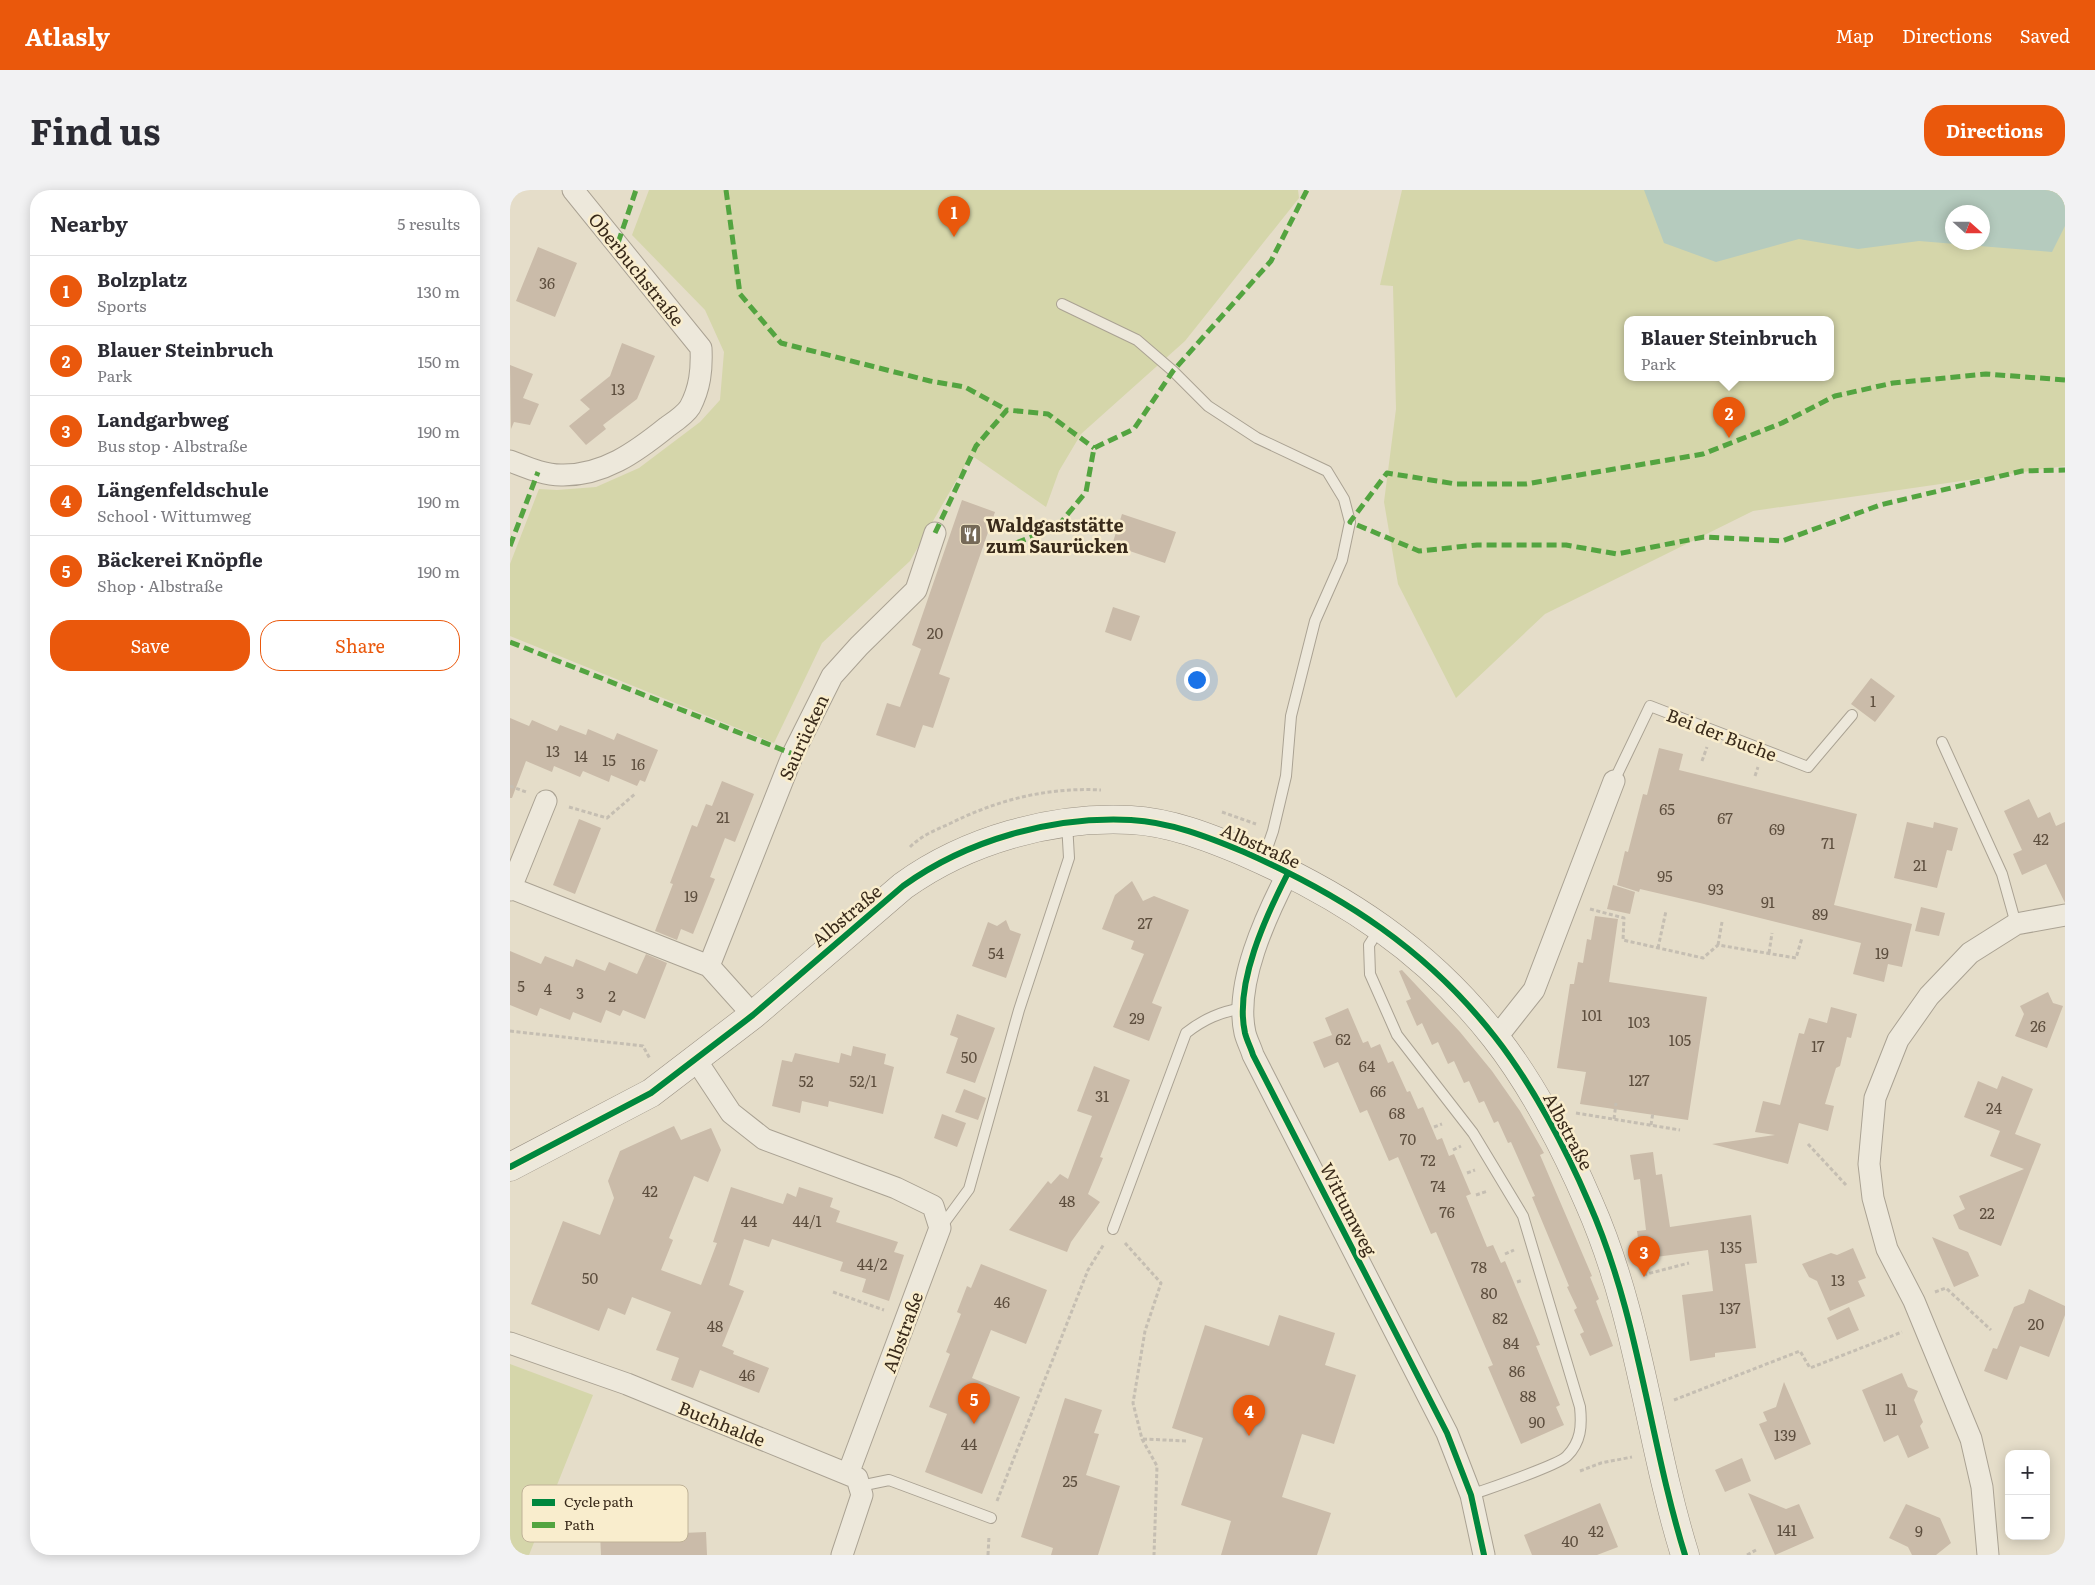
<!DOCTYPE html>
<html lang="en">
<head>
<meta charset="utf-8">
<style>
	:root { --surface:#fff; --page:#f2f2f3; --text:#2b2b33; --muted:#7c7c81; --line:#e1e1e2; --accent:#ea580c }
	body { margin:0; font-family:Literata,serif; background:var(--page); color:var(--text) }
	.controls { position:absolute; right:15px; bottom:15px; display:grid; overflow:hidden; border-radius:10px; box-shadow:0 2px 12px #0003 }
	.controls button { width:45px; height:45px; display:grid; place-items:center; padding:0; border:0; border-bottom:1px solid var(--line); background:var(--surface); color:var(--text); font:25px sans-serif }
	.compass { position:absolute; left:1435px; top:15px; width:45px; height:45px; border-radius:50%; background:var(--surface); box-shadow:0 2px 12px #0003; rotate:111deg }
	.you { position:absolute; left:686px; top:489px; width:18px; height:18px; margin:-12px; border:4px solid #fff; border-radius:50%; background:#1a73e8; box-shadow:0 0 0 8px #1a73e833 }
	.badge { display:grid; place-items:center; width:32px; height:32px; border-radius:50%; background:var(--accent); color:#fff; font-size:16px; font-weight:700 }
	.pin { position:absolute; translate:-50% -41px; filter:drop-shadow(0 1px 2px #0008) }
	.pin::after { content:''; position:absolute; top:26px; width:18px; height:15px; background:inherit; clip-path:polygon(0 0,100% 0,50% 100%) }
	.popup { position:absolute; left:1114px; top:126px; width:210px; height:65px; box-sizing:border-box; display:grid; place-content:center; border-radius:10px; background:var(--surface); filter:drop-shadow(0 1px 4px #0005); font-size:16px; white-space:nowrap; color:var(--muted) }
	.popup b { font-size:19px; color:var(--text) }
	.popup::after { content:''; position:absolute; left:50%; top:100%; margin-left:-10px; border:10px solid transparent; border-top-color:var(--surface) }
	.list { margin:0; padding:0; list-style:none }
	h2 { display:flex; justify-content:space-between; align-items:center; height:65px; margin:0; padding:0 20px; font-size:21px }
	h2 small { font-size:16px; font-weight:400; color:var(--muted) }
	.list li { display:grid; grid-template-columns:32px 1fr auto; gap:15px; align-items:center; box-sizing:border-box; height:70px; padding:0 20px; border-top:1px solid var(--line) }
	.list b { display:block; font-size:19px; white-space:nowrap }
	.list p { margin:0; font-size:16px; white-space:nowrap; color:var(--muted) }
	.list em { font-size:16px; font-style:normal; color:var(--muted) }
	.actions { display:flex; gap:10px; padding:15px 20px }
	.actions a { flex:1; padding:11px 0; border:1px solid var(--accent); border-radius:20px; text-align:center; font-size:18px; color:var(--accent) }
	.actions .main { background:var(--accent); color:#fff }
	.map { position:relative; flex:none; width:1555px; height:1365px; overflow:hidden; border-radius:20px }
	header { display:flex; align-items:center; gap:30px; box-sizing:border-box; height:70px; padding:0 25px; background:var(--accent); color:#fff }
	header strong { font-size:24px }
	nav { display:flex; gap:28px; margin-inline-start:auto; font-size:18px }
	.intro { display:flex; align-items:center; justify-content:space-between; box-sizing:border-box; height:120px; padding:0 30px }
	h1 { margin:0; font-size:35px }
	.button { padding:12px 22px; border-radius:20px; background:var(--accent); color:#fff; font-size:18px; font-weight:700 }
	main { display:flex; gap:30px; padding:0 30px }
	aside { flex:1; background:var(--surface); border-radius:20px; box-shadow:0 2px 12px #0003 }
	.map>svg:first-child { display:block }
	.green { fill:#d5d6aa; fill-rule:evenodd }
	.water { fill:#b5cbbe; fill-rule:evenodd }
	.building { fill:#cabba9 }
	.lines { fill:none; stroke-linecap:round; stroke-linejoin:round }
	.lane-casing { stroke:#aaa293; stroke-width:12 }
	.street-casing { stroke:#aaa293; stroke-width:23 }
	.secondary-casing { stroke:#9a9183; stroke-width:29 }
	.path { stroke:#c5beb2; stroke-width:3; stroke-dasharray:4 2.5; stroke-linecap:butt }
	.lane { stroke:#ede8db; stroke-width:10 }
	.street { stroke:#ede8db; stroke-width:21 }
	.secondary { stroke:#ede8db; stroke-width:28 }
	.quiet { stroke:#53a440; stroke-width:5; stroke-dasharray:10 5; stroke-linecap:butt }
	.cycleway-casing { stroke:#f9edcd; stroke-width:9 }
	.cycleway { stroke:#00873e; stroke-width:6 }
	.labels { text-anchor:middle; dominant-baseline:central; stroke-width:5; stroke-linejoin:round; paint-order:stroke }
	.number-label { font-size:15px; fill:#5d4e3e }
	.street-label { font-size:18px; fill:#392a1a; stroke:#f9edcd }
	.poi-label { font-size:18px; font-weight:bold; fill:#392a1a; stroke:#f9edcd; text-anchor:start }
	.key { fill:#f9edcd; stroke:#bfb297; stroke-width:1 }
	.key-label { font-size:14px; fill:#392a1a }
</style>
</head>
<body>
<header>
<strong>Atlasly</strong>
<nav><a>Map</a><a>Directions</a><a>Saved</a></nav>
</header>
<div class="intro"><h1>Find us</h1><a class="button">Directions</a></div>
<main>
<aside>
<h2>Nearby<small>5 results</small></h2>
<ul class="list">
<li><span class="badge">1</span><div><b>Bolzplatz</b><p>Sports</p></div><em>130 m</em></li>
<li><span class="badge">2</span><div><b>Blauer Steinbruch</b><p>Park</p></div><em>150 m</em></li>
<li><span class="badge">3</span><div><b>Landgarbweg</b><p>Bus stop · Albstraße</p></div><em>190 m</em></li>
<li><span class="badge">4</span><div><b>Längenfeldschule</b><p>School · Wittumweg</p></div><em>190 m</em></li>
<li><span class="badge">5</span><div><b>Bäckerei Knöpfle</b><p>Shop · Albstraße</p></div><em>190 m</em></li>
</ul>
<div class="actions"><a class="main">Save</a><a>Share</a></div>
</aside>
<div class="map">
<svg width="1555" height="1365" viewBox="0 0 1555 1365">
	<rect width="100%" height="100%" fill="#e5ddc9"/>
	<path class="green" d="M139,0H788L789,8L675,151L571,244L549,281L536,317L461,265L400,371L312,453L264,553L0,446V374L29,299L47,300L86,297L129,278L190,232L210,210L214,162L195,120L122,45Z
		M892,0H1555V276L1243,321L1035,424L946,508L888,394L874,312L886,219L883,96L870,95ZM1442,22H1472V52H1442ZM1118,129H1320V187H1118Z
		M0,1174L83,1205L19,1365H0Z"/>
	<path class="water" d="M1134,0H1555V36L1542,62L1409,51L1348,59L1289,49L1206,72L1154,53ZM1442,22H1472V52H1442Z"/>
	<path class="building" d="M28,57L67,73L45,127L6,111Z
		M112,153L145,166L127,209L93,235L96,239L76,255L59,236L80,219L70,210L100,186Z
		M0,175L23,184L13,208L29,214L20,235L4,232L1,239Z
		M452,310L485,322L429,484L440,488L423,538L413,535L405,558L366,545L377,513L390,517L411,459L402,455Z
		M612,324L666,342L655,373L602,355Z
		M603,417L630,426L621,451L595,442Z
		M1361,488L1385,506L1365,532L1341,514Z
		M0,528L19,536L22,530L47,541L50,535L76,545L78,539L104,550L107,543L148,560L135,592L130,590L127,596L101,585L99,592L73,581L70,587L44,576L42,582L16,571L2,608H0Z
		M1149,558L1173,564L1169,580L1347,624L1324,715L1402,734L1392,777L1378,774L1374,792L1343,784L1351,753L1190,713L1130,699L1129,702L1107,695L1115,661L1118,662L1133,604L1137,605Z
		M212,591L244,604L225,652L215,648L200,687L205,689L183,744L171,739L167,750L145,741L163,694L160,693L182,635L187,637L196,614L202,616Z
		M1519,609L1528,628L1540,622L1546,636L1555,632V713L1536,674L1512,685L1503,664L1512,660L1494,621Z
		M69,629L91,638L65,704L43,695Z
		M1397,632L1423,638L1424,632L1448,638L1442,661L1437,660L1427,698L1384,688Z
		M622,691L633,711L644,706L679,720L642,813L652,817L639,851L603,837L634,764L621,759L624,751L592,739L605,705Z
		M1103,695L1125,702L1120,724L1097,719Z
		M1411,717L1435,723L1429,746L1405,741Z
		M1085,726L1108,729L1099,792L1197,807L1178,930L1070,914L1076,882L1047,878L1060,794H1064L1068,772L1073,773L1077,749L1081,750Z
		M496,730L500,740L511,744L496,788L462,776L478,732L487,736Z
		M0,761L31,774L35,766L63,777L66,769L95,781L99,772L127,784L136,764L157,773L135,829L113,820L110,826L96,820L91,833L63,822L60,830L30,818L27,826L0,815Z
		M892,780L950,842L982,881L1010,921L1034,963L1030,965L1082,1086L1080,1087L1089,1109L1086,1111L1103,1156L1080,1166L1070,1144L1074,1142L1064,1120L1067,1118L1057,1097L1059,1096L1022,1007L1025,1006L1001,952L998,953L988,931L984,933L974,911L969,913L959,891L954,893L944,871L938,874L928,852L922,855L912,833L907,836L896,811L901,809L889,781Z
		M1538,802L1543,813L1553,816L1537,858L1505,846L1514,824L1510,816Z
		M1321,817L1347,824L1341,848L1337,847L1330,876L1326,878L1315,914L1324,916L1318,941L1289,933L1278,974L1202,954L1265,945L1245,942L1253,911L1270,915L1289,843L1294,844L1299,828L1317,833Z
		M838,818L853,853L858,851L861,858L870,854L878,873L883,871L897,902L900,901L908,919L913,917L927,950L932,948L939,966L944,964L961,1004L956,1006L977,1057L983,1055L991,1073L995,1071L1030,1155L1026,1156L1050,1215L1046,1217L1054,1235L1011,1254L978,1177L983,1175L926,1042L921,1044L888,967L879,971L857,920L850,923L828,872L814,878L803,852L822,845L815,828Z
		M447,824L485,838L465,893L436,883L448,848L440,845Z
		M343,856L376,864L374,874L384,877L373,924L319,911L318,917L292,911L290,923L262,916L272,870L282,872L285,863L329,873L331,863L341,866Z
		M584,876L620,890L590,967L593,968L578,1004L590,1012L561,1052L557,1062L499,1040L538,991L541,994L550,984L558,989L582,926L567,921Z
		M1492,886L1523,899L1505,944L1531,954L1491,1056L1449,1039L1443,1025L1455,1019L1449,1006L1514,979L1480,966L1490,941L1454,927L1468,891L1487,899Z
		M454,899L476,908L468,930L445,922Z
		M432,924L456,933L447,957L424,948Z
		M164,936L171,950L201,938L211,960L198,992L184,986L159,1048L163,1050L151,1080L191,1095L207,1053L203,1052L221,997L273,1014L277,1003L286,1007L289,997L323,1008L320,1017L330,1021L326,1032L388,1052L384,1062L394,1065L379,1111L352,1102L356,1089L330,1081L333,1072L262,1049L259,1057L234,1049L219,1095L234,1101L212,1156L224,1161L223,1164L259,1178L249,1203L190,1180L183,1198L161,1190L169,1168L146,1160L161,1122L122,1107L115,1125L98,1118L89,1141L21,1114L53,1031L90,1045L104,1008L98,991L110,961Z
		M1143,962L1146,985L1152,984L1160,1037L1241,1025L1247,1073L1235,1074L1246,1158L1205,1163V1167L1180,1171L1172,1105L1203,1101L1198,1060L1131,1069L1127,1041L1136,1040L1130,989L1124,990L1120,965Z
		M1422,1047L1458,1062L1469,1086L1444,1097Z
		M1343,1058L1356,1088L1348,1091L1355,1106L1320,1121L1307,1091L1299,1087L1292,1074L1321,1063L1327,1065Z
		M471,1074L537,1100L516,1154L481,1140L462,1188L510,1207L472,1304L415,1282L437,1224L419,1217L440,1164L436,1162L451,1124L447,1122L457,1096L461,1098Z
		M1519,1099L1555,1116V1125L1539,1167L1510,1156L1497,1190L1474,1181L1483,1158L1487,1159L1504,1117L1514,1113Z
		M1339,1117L1349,1140L1327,1150L1317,1128Z
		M769,1125L825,1143L815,1175L846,1185L824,1254L792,1244L772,1307L821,1323L807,1365H711L721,1331L671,1315L693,1248L662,1238L695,1135L759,1156Z
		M1392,1183L1398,1197L1408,1201L1404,1210L1413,1232L1410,1236L1419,1258L1398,1268L1388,1245L1374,1252L1352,1200Z
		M1274,1192L1301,1254L1265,1270L1249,1234L1257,1231L1253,1222L1266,1217Z
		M555,1208L592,1220L584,1243L589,1244L576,1285L610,1296L588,1365H541L543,1358L511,1347Z
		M1232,1268L1241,1291L1215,1302L1205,1280Z
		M126,1301L127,1310L154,1309V1321L172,1320L173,1343L196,1342L197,1365H91L89,1320L100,1319L99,1302Z
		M1238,1303L1276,1319L1289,1314L1304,1348L1265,1365Z
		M1090,1313L1108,1357L1087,1365H1022L1014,1345Z
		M1396,1314L1430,1328L1441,1353L1426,1365H1402L1398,1357L1379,1348Z"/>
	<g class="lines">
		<defs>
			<path id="lane" d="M552,114L627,150L663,181L698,216L747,248L817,281L834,309L840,332L832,370L805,431L781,526L776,586L763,641L753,670
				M1432,552L1492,684L1506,734
				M1104,591L1140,516L1298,577L1342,525
				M870,738L859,755L860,784L887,845L963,943L1013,1026L1070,1217C1072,1236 1071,1252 1057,1266C1049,1275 977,1299 961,1305
				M431,1037L459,999L509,820L559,668L557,633
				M603,1039L676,843C694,829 710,822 733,818
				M350,1296L379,1290L481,1328"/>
			<path id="street" d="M0,271C16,277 33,285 51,285C93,286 126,262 157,237C164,232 175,225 180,217C190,198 192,180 191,158L63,0
				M778,683C756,726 724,794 735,843C737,851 741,858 743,865L937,1243L961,1305L974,1365
				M1,698L199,776L243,825
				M0,700L36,611
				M199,776L283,564L322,486L349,456L406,400L425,343
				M986,848L1024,800L1104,591
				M186,870L221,923L254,949L386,998L423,1016L430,1038L338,1284
				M0,1153L117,1194L347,1288L352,1305L332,1365
				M1478,1365L1472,1297L1461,1249L1404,1111L1377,1059L1363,1008L1359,974L1365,908L1388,850L1419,806L1460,763L1506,734L1555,725"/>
			<path id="secondary" d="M0,977L141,903L243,825L393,696C457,650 542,626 621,630C660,632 698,647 734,662C834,706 917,760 985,847C1022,894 1056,959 1079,1013C1129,1126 1139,1249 1175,1365"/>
		</defs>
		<use href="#lane" class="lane-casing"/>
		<use href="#street" class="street-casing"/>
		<use href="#secondary" class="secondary-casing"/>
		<path class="path" d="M1192,571L1197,557
			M1245,586L1248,577
			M0,596L16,602
			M59,617L97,628L126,603
			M712,622L746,634
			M400,657C411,646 425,640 439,634C487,610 537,597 591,600
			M1080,719L1114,728L1113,750L1193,768L1208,755L1286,768L1292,748
			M1208,755L1212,732
			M1148,758L1156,721
			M1259,763L1262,743
			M0,841L133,856L140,869
			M1066,923L1170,940
			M1104,929L1106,913
			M1141,935L1143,922
			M924,937L932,934
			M1298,954L1336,995
			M943,960L951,956
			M957,983L965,980
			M966,1005L978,1001
			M615,1053L651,1093L635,1141L623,1213L632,1249L647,1276L644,1365
			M995,1064L1004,1060
			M1133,1085L1179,1073
			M1007,1092L1013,1090
			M323,1102L374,1120
			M1425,1102L1436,1098L1481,1140
			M1164,1210L1290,1161L1300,1178L1392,1142
			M633,1249L677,1251
			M1070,1281L1091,1273L1122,1267
			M487,1311L578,1080L594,1054
			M478,1365L479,1346
			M1237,1365L1246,1360"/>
		<use href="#lane" class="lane"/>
		<use href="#street" class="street"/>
		<use href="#secondary" class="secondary"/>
		<path class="quiet" d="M216,0L230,104L271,153L420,191L455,197L497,220
			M108,53L126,0
			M1555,190L1476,184L1383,193L1325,206L1272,233L1193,264L1016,294H946L877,283L840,332L909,361L967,355H1056L1107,364L1194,347L1272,351L1370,315L1512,281L1555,280
			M425,343L466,256L497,220L538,224L584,258
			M506,353L547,337L576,302L584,258L624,239L663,181L761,71L797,0
			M0,356L28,282
			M0,452L283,564"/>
		<defs>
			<path id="cycleway" d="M778,683C756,726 724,794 735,843C737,851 741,858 743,865L937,1243L961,1305L974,1365
				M0,977L141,903L243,825L393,696C457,650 542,626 621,630C660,632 698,647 734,662C834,706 917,760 985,847C1022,894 1056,959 1079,1013C1129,1126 1139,1249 1175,1365"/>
		</defs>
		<use href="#cycleway" class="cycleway-casing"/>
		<use href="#cycleway" class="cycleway"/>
	</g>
	<defs>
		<symbol id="restaurant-square" viewBox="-11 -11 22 22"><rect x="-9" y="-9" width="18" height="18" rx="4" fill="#756957" stroke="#f9edcd"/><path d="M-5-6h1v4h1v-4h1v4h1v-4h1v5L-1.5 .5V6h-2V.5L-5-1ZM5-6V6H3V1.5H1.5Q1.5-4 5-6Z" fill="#fff"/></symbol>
	</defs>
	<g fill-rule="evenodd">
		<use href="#restaurant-square" x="448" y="332" width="25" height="25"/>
	</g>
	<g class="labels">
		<g class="number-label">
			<text x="37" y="92">36</text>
			<text x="108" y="198">13</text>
			<text x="425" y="442">20</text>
			<text x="1363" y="510">1</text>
			<text x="43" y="560">13</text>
			<text x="71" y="565">14</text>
			<text x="99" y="569">15</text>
			<text x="128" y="573">16</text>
			<text x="1157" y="618">65</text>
			<text x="213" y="626">21</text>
			<text x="1215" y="627">67</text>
			<text x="1267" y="638">69</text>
			<text x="1531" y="648">42</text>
			<text x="1318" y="652">71</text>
			<text x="1410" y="674">21</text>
			<text x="1155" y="685">95</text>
			<text x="1206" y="698">93</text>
			<text x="181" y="705">19</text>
			<text x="1258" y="711">91</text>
			<text x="1310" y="723">89</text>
			<text x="635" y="732">27</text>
			<text x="486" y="762">54</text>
			<text x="1372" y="762">19</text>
			<text x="11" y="795">5</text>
			<text x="38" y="798">4</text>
			<text x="70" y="802">3</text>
			<text x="102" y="805">2</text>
			<text x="1082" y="824">101</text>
			<text x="627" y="827">29</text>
			<text x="1129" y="831">103</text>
			<text x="1528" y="835">26</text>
			<text x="833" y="848">62</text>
			<text x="1170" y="849">105</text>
			<text x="1308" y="855">17</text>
			<text x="459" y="866">50</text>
			<text x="857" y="875">64</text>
			<text x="1129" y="889">127</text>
			<text x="296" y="890">52</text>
			<text x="353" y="890">52/1</text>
			<text x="868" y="900">66</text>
			<text x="592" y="905">31</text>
			<text x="1484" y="917">24</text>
			<text x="887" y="922">68</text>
			<text x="898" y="948">70</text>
			<text x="918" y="969">72</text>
			<text x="928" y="995">74</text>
			<text x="140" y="1000">42</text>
			<text x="557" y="1010">48</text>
			<text x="937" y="1021">76</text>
			<text x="1477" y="1022">22</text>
			<text x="239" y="1030">44</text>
			<text x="297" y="1030">44/1</text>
			<text x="1221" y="1056">135</text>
			<text x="362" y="1073">44/2</text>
			<text x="969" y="1076">78</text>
			<text x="80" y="1087">50</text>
			<text x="1328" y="1089">13</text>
			<text x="979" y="1102">80</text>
			<text x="492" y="1111">46</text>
			<text x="1220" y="1117">137</text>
			<text x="990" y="1127">82</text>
			<text x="1526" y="1133">20</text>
			<text x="205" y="1135">48</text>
			<text x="1001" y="1152">84</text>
			<text x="1007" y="1180">86</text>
			<text x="237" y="1184">46</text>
			<text x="1018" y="1205">88</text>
			<text x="1381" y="1218">11</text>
			<text x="1027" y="1231">90</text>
			<text x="1275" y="1244">139</text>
			<text x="459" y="1253">44</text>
			<text x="560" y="1290">25</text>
			<text x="1277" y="1339">141</text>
			<text x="1086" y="1340">42</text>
			<text x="1409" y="1340">9</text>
			<text x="1060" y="1350">40</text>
		</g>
		<g class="street-label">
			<text transform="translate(127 79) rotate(51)">Oberbuchstraße</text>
			<text transform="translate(1212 544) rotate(21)">Bei der Buche</text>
			<text transform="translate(293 547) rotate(-65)">Saurücken</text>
			<text transform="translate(751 655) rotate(24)">Albstraße</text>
			<text transform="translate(336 725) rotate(-40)">Albstraße</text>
			<text transform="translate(1059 941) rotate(62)">Albstraße</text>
			<text transform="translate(839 1019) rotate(63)">Wittumweg</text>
			<text transform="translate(392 1142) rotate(-70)">Albstraße</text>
			<text transform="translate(212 1233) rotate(22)">Buchhalde</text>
		</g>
		<g class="poi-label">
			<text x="476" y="334">Waldgaststätte<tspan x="476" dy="21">zum Saurücken</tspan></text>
		</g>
	</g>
	<rect x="12" y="1295" width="166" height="57" rx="8" class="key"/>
	<rect x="22" y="1309" width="23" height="7" fill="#00873e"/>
	<rect x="22" y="1332" width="23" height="6" fill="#53a440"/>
	<g class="key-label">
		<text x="54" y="1317">Cycle path</text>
		<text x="54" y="1340">Path</text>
	</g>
</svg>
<div class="controls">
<button>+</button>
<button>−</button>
</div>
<svg class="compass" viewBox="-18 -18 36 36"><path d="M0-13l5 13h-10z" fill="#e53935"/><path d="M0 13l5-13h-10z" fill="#7c7c81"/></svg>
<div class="you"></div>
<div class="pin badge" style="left:444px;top:47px">1</div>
<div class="pin badge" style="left:1219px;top:248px">2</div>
<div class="popup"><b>Blauer Steinbruch</b>Park</div>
<div class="pin badge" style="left:1134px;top:1087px">3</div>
<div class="pin badge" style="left:739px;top:1246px">4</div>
<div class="pin badge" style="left:464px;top:1234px">5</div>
</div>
</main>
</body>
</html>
